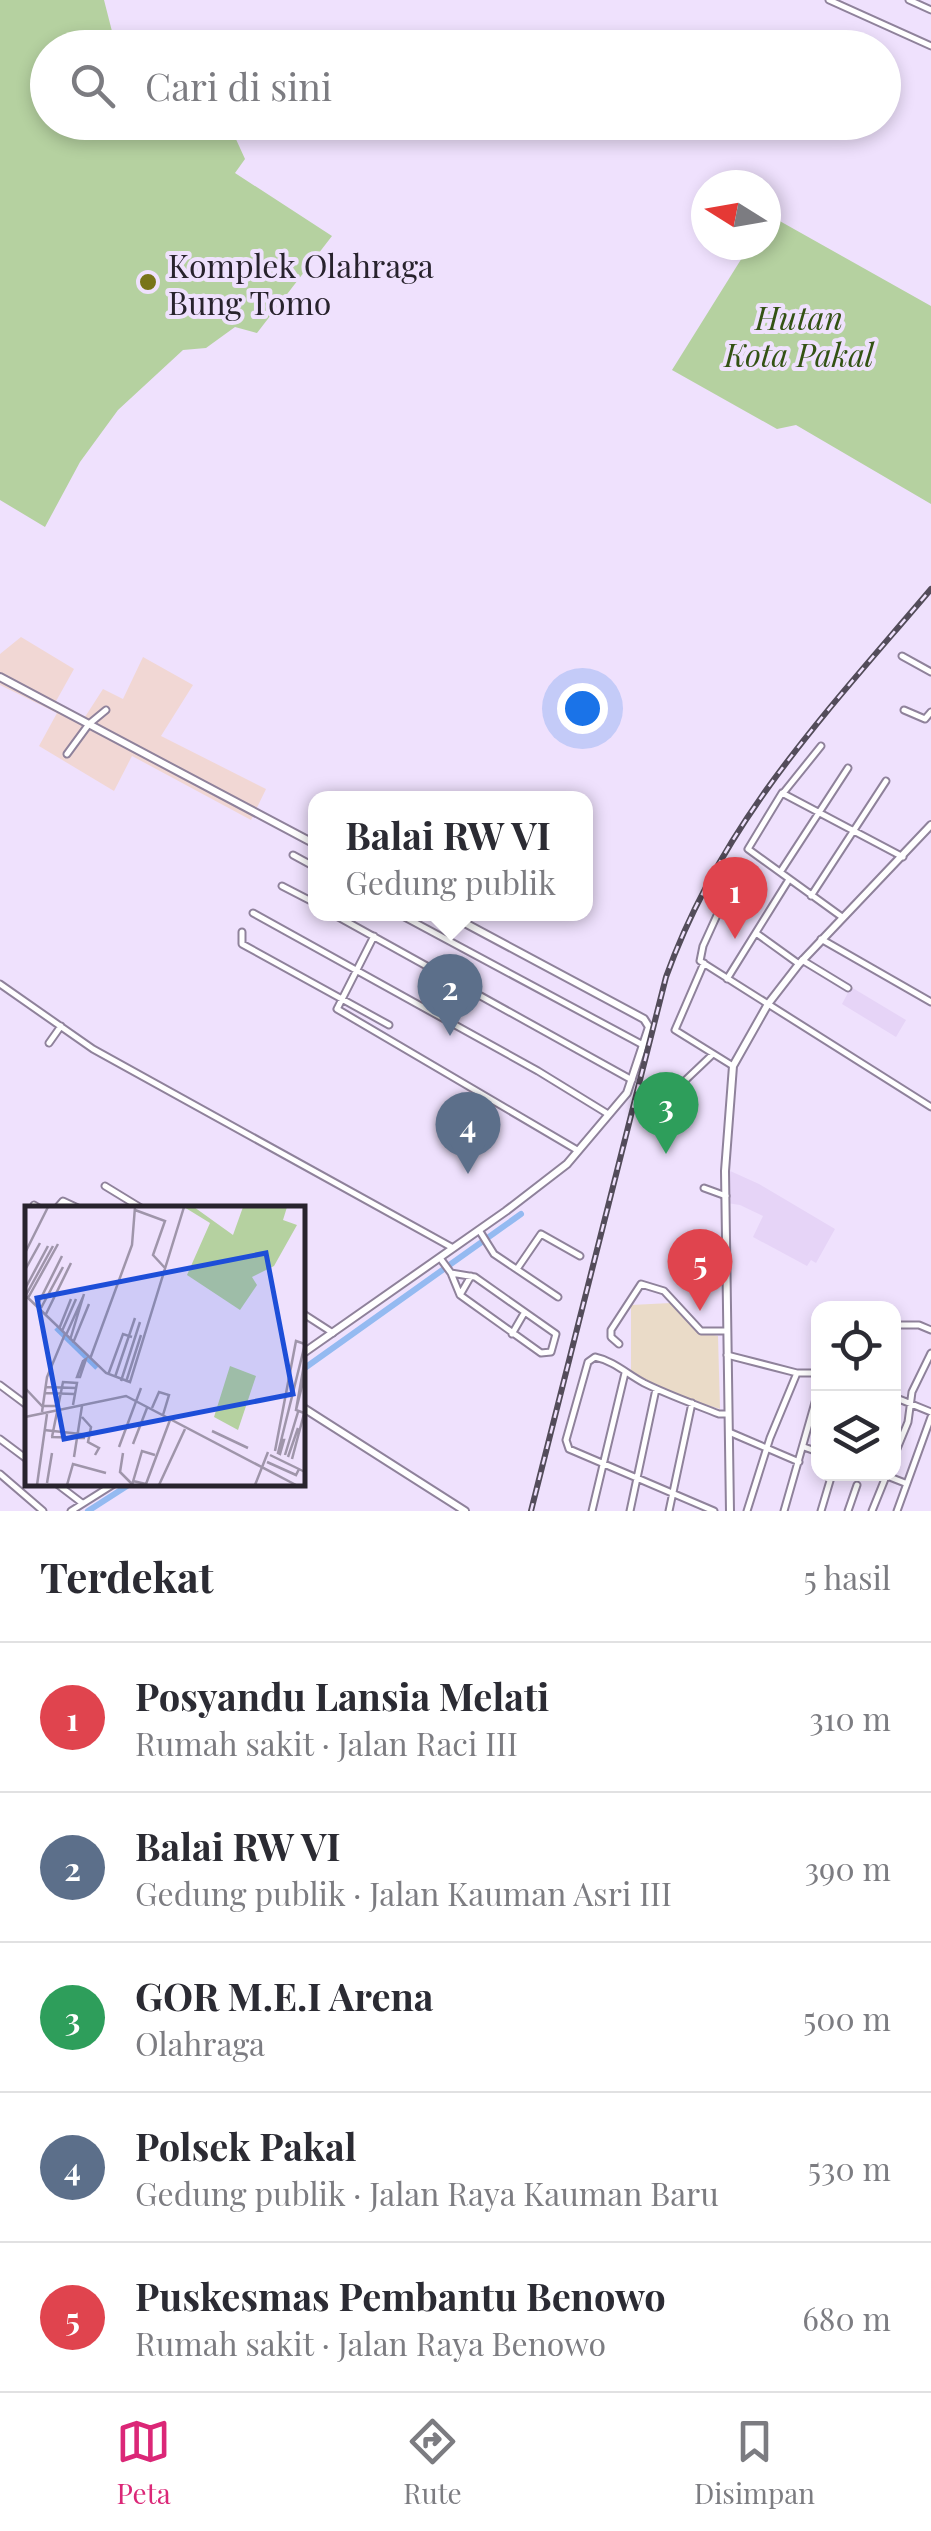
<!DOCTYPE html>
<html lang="id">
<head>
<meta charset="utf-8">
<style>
	:root { --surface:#fff; --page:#f2f2f3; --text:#2b2b33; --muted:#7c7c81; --line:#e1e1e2; --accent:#db2777 }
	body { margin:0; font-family:"Playfair Display",serif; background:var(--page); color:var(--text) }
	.controls { position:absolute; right:30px; bottom:30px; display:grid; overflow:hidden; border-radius:20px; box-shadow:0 5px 15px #0003 }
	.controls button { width:90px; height:90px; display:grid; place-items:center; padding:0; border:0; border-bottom:2px solid var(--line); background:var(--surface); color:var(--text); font:50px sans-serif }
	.compass { position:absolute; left:691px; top:170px; width:90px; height:90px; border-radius:50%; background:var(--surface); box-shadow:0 5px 15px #0003; rotate:281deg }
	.you { position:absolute; left:582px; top:708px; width:35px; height:35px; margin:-25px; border:8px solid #fff; border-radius:50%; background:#1a73e8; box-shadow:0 0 0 15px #1a73e833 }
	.badge { display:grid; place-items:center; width:65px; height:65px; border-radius:50%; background:var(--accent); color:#fff; font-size:32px; font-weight:700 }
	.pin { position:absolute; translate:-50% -82px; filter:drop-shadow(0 2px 5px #0008) }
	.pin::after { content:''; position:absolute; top:52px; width:35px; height:30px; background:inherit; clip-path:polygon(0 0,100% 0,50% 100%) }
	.popup { position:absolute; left:308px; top:791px; width:285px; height:130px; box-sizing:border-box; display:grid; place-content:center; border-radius:20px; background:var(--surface); filter:drop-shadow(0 2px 8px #0005); font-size:32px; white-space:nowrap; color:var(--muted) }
	.popup b { font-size:38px; color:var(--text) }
	.popup::after { content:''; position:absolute; left:50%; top:100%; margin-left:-20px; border:20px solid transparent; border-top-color:var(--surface) }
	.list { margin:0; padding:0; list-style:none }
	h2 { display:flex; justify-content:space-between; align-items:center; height:130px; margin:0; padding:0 40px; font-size:42px }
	h2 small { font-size:32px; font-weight:400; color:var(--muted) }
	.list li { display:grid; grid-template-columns:65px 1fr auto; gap:30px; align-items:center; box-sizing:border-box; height:150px; padding:0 40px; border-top:2px solid var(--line) }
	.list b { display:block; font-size:38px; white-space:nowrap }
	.list p { margin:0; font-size:32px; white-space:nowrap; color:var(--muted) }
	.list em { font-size:32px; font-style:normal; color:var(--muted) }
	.icon { flex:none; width:55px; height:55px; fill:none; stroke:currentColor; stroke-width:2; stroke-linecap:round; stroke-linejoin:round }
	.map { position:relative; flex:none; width:931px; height:1511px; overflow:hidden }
	.search { position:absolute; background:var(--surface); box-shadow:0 5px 15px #0003; left:30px; right:30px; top:30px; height:110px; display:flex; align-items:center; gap:25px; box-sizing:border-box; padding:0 35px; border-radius:55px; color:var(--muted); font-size:38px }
	.sheet { height:880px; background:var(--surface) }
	nav { display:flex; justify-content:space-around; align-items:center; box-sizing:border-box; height:140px; border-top:2px solid var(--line); background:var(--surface); font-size:28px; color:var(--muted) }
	nav a { display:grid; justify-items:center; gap:5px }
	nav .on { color:var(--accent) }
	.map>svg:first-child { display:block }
	.commercial { fill:#eadbc8 }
	.industrial { fill:#f1d7d4 }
	.built { fill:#e6d4f7 }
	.green { fill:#b5d1a0 }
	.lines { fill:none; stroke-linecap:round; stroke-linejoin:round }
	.canal { stroke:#94baf1; stroke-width:6 }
	.minor-casing { stroke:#8f829b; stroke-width:9 }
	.tertiary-casing { stroke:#8f829b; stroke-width:10 }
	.secondary-casing { stroke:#8f829b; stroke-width:10 }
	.minor { stroke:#fff; stroke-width:5 }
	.tertiary { stroke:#fff; stroke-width:6 }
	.secondary { stroke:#fff; stroke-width:6 }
	.rail-casing { stroke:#534c5a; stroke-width:6 }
	.rail { stroke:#efe1fd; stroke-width:2.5; stroke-dasharray:8; stroke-linecap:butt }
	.poi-dot { fill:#787419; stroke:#efe1fd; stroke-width:4 }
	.labels { text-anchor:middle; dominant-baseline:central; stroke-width:8; stroke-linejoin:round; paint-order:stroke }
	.poi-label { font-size:32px; fill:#28232d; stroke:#efe1fd; text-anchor:start }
	.park-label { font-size:32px; font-style:italic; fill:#335214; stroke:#efe1fd }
	.inset-river { fill:none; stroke:#94baf1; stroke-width:5 }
	.inset-road { fill:none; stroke:#9f95aa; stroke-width:2.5 }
	.view { fill:#1d4ed8; fill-opacity:0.15; stroke:#1d4ed8; stroke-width:5 }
	.inset-edge { fill:none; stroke:#28232d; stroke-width:5 }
</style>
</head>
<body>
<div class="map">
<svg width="931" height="1511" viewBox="0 0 931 1511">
	<rect width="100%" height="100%" fill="#efe1fd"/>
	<path class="commercial" d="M671,1303L685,1320L701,1332L718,1336L720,1409L678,1396L631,1373V1305Z"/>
	<path class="industrial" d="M21,637L74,669L55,703L85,717L103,689L123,699L143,657L193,685L161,736L266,789L251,820L132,756L114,791L39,746L57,713L0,685V654Z"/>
	<path class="built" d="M851,987L906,1020L896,1037L842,1004Z
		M728,1170L759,1184L835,1229L816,1263L811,1260L807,1266L753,1237L763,1216L740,1205L727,1203Z"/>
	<path class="green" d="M0,0H104L116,47L48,48V122L220,123L235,137L245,159L235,173L332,236L257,333L235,327L206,348L183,350L118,410L80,462L45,527L0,500Z
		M769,215L931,306V504L796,425L777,429L672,370L750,245H766Z"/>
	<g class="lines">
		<path class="canal" d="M302,1370L521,1214
			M88,1511L130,1484"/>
		<defs>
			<path id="minor" d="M829,0L931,46
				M909,0L931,10
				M902,656L931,672
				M904,710L925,719L931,712
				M67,754L89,724L106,710
				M784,792L821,746
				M293,855L315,867
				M781,871L848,768
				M282,886L315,903
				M811,896L886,781
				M253,913L538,1071L608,1114
				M718,913L703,946L700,961L931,1107
				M333,914L632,1080
				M399,914L643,1045
				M842,917L748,849L782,793L903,857
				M242,932V944L389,1025
				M756,933L799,964
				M374,936L337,1009L577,1150
				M821,939L931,1002
				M802,960L848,988
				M704,963L675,1030L733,1066
				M727,979L788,881
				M0,984L93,1049L453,1248
				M49,1043L61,1026
				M673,1092L713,1054
				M105,1186L141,1208
				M704,1188L726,1196
				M34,1205L39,1208
				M57,1208L63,1201L78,1208
				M479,1230L494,1254L558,1297
				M440,1258L451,1273
				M517,1269L541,1234L580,1256
				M451,1273L475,1277L556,1334L551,1352L541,1353L460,1295Z
				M460,1295L471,1276
				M302,1313L333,1333
				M894,1325H919L931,1330
				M512,1334L523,1315
				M619,1344L611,1337V1330L641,1284L664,1291L701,1331H727
				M727,1355L797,1373H818
				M0,1385L28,1406
				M894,1397L931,1412
				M729,1432L799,1462
				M0,1439L28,1460
				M804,1447L818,1452
				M894,1456L908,1422L912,1392L931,1353
				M0,1474L43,1511
				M882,1474L905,1483
				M57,1484L82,1503
				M71,1511L114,1484
				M592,1511L625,1373
				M630,1511L656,1389
				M669,1511L692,1403
				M714,1511L569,1449L566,1440L588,1362L595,1357C614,1361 627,1374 644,1383C668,1395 694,1404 719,1414H728
				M747,1511L770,1438L797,1373
				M784,1511L818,1392
				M821,1511L832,1474
				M848,1511L857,1485
				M872,1511L887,1474
				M897,1511L931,1417"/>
			<path id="tertiary" d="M0,677L315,844
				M302,1354L506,1211L567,1164L627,1093L649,1027L644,1019L448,914
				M302,1407L465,1511"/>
			<path id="secondary" d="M730,1511L725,1171L733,1066L768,1004L799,964L931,825"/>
		</defs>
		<use href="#minor" class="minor-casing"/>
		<use href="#tertiary" class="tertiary-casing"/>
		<use href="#secondary" class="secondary-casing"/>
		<use href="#minor" class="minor"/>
		<use href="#tertiary" class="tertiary"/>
		<use href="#secondary" class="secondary"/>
		<defs>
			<path id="rail" d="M531,1511L666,977C722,821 826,713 931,589"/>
		</defs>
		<use href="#rail" class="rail-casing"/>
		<use href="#rail" class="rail"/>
	</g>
	<circle class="poi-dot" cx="148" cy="282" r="10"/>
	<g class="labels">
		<g class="poi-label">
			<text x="168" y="264">Komplek Olahraga<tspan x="168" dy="37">Bung Tomo</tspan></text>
		</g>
		<g class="park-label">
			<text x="799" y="316">Hutan<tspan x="799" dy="37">Kota Pakal</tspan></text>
		</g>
	</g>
	<g transform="translate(25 1206)">
		<rect width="280" height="280" fill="#efe1fd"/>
		<path d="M159,1H169L208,29L218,1H262L258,14L272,19L249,60L227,71L232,79L215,104L162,69L185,17ZM205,160L231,170L213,224L189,211Z" fill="#b5d1a0"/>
		<path class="inset-river" d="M31,122L72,162"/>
		<path class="inset-road" d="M110,4L140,15L128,49L140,62M0,47L23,1M0,64L15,37M0,83L23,40M0,89L81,167L105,176L159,1M1,89L28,40M3,92L33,38M12,100L37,50M16,102L38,61M21,108L46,57M34,123L46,93M37,125L51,93M41,129L58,91M45,134L59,88M48,137L64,98M61,153L55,171H52L58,155ZM65,153L107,39L110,1M83,169L98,128L107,131M90,171L110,112M96,175L115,116M101,176L116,129M20,181L51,182M0,182L17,200H33M19,187L49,188M127,202L134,186L144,189L138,209M271,204L280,153M17,206L22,171L40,128M279,207L271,204L280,168M0,211L101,190L271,279M57,211L66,221L63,236L74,242L70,249M19,224L65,229M187,225L223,242M26,231L60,232M27,231L38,176L52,177L48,199M258,234H259L255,248L253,247ZM108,238L122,202M94,241L116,182M250,245L271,135L280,138L253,247M98,247L95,266L108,279M245,249L280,266M260,249L273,206M49,251L57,200M263,251L273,222M267,253L280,204M242,256L271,269L274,263M108,275L121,278L145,214M22,277L27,247M12,279L22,208M42,279L48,258L81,267M107,279L117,245L130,249M134,279L160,223M230,279L243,246"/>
		<path class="view" d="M241,47L268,188L39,233L12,92Z"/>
		<rect width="280" height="280" class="inset-edge"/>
	</g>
</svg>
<div class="controls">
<button><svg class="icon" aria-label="locate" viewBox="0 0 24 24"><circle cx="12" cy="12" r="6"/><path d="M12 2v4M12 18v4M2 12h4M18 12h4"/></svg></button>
<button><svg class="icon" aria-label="layers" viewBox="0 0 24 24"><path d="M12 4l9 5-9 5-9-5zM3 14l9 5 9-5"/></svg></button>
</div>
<svg class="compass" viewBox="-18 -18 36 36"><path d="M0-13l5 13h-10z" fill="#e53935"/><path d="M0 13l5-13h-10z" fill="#7c7c81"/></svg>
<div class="you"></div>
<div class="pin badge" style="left:735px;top:939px;background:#e0444e">1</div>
<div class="pin badge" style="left:450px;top:1036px;background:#5c6f8a">2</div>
<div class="popup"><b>Balai RW VI</b>Gedung publik</div>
<div class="pin badge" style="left:666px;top:1154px;background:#2e9e5b">3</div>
<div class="pin badge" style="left:468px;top:1174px;background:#5c6f8a">4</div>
<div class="pin badge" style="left:700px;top:1311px;background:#e0444e">5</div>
<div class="search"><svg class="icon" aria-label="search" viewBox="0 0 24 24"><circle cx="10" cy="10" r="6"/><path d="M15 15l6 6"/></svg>Cari di sini</div>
</div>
<section class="sheet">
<h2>Terdekat<small>5 hasil</small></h2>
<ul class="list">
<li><span class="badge" style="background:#e0444e">1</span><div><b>Posyandu Lansia Melati</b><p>Rumah sakit · Jalan Raci III</p></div><em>310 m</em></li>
<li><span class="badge" style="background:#5c6f8a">2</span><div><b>Balai RW VI</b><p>Gedung publik · Jalan Kauman Asri III</p></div><em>390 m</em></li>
<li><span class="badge" style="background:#2e9e5b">3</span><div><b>GOR M.E.I Arena</b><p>Olahraga</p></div><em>500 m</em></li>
<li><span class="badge" style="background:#5c6f8a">4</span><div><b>Polsek Pakal</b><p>Gedung publik · Jalan Raya Kauman Baru</p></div><em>530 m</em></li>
<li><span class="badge" style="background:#e0444e">5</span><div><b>Puskesmas Pembantu Benowo</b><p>Rumah sakit · Jalan Raya Benowo</p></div><em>680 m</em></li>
</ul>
</section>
<nav>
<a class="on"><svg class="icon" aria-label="map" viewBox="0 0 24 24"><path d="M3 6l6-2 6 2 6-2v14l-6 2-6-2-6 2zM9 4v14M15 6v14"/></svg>Peta</a>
<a><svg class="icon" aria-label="directions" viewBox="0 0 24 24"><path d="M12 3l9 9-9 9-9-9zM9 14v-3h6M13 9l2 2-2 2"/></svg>Rute</a>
<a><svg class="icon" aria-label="saved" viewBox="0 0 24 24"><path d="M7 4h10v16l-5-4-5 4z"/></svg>Disimpan</a>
</nav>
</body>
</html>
